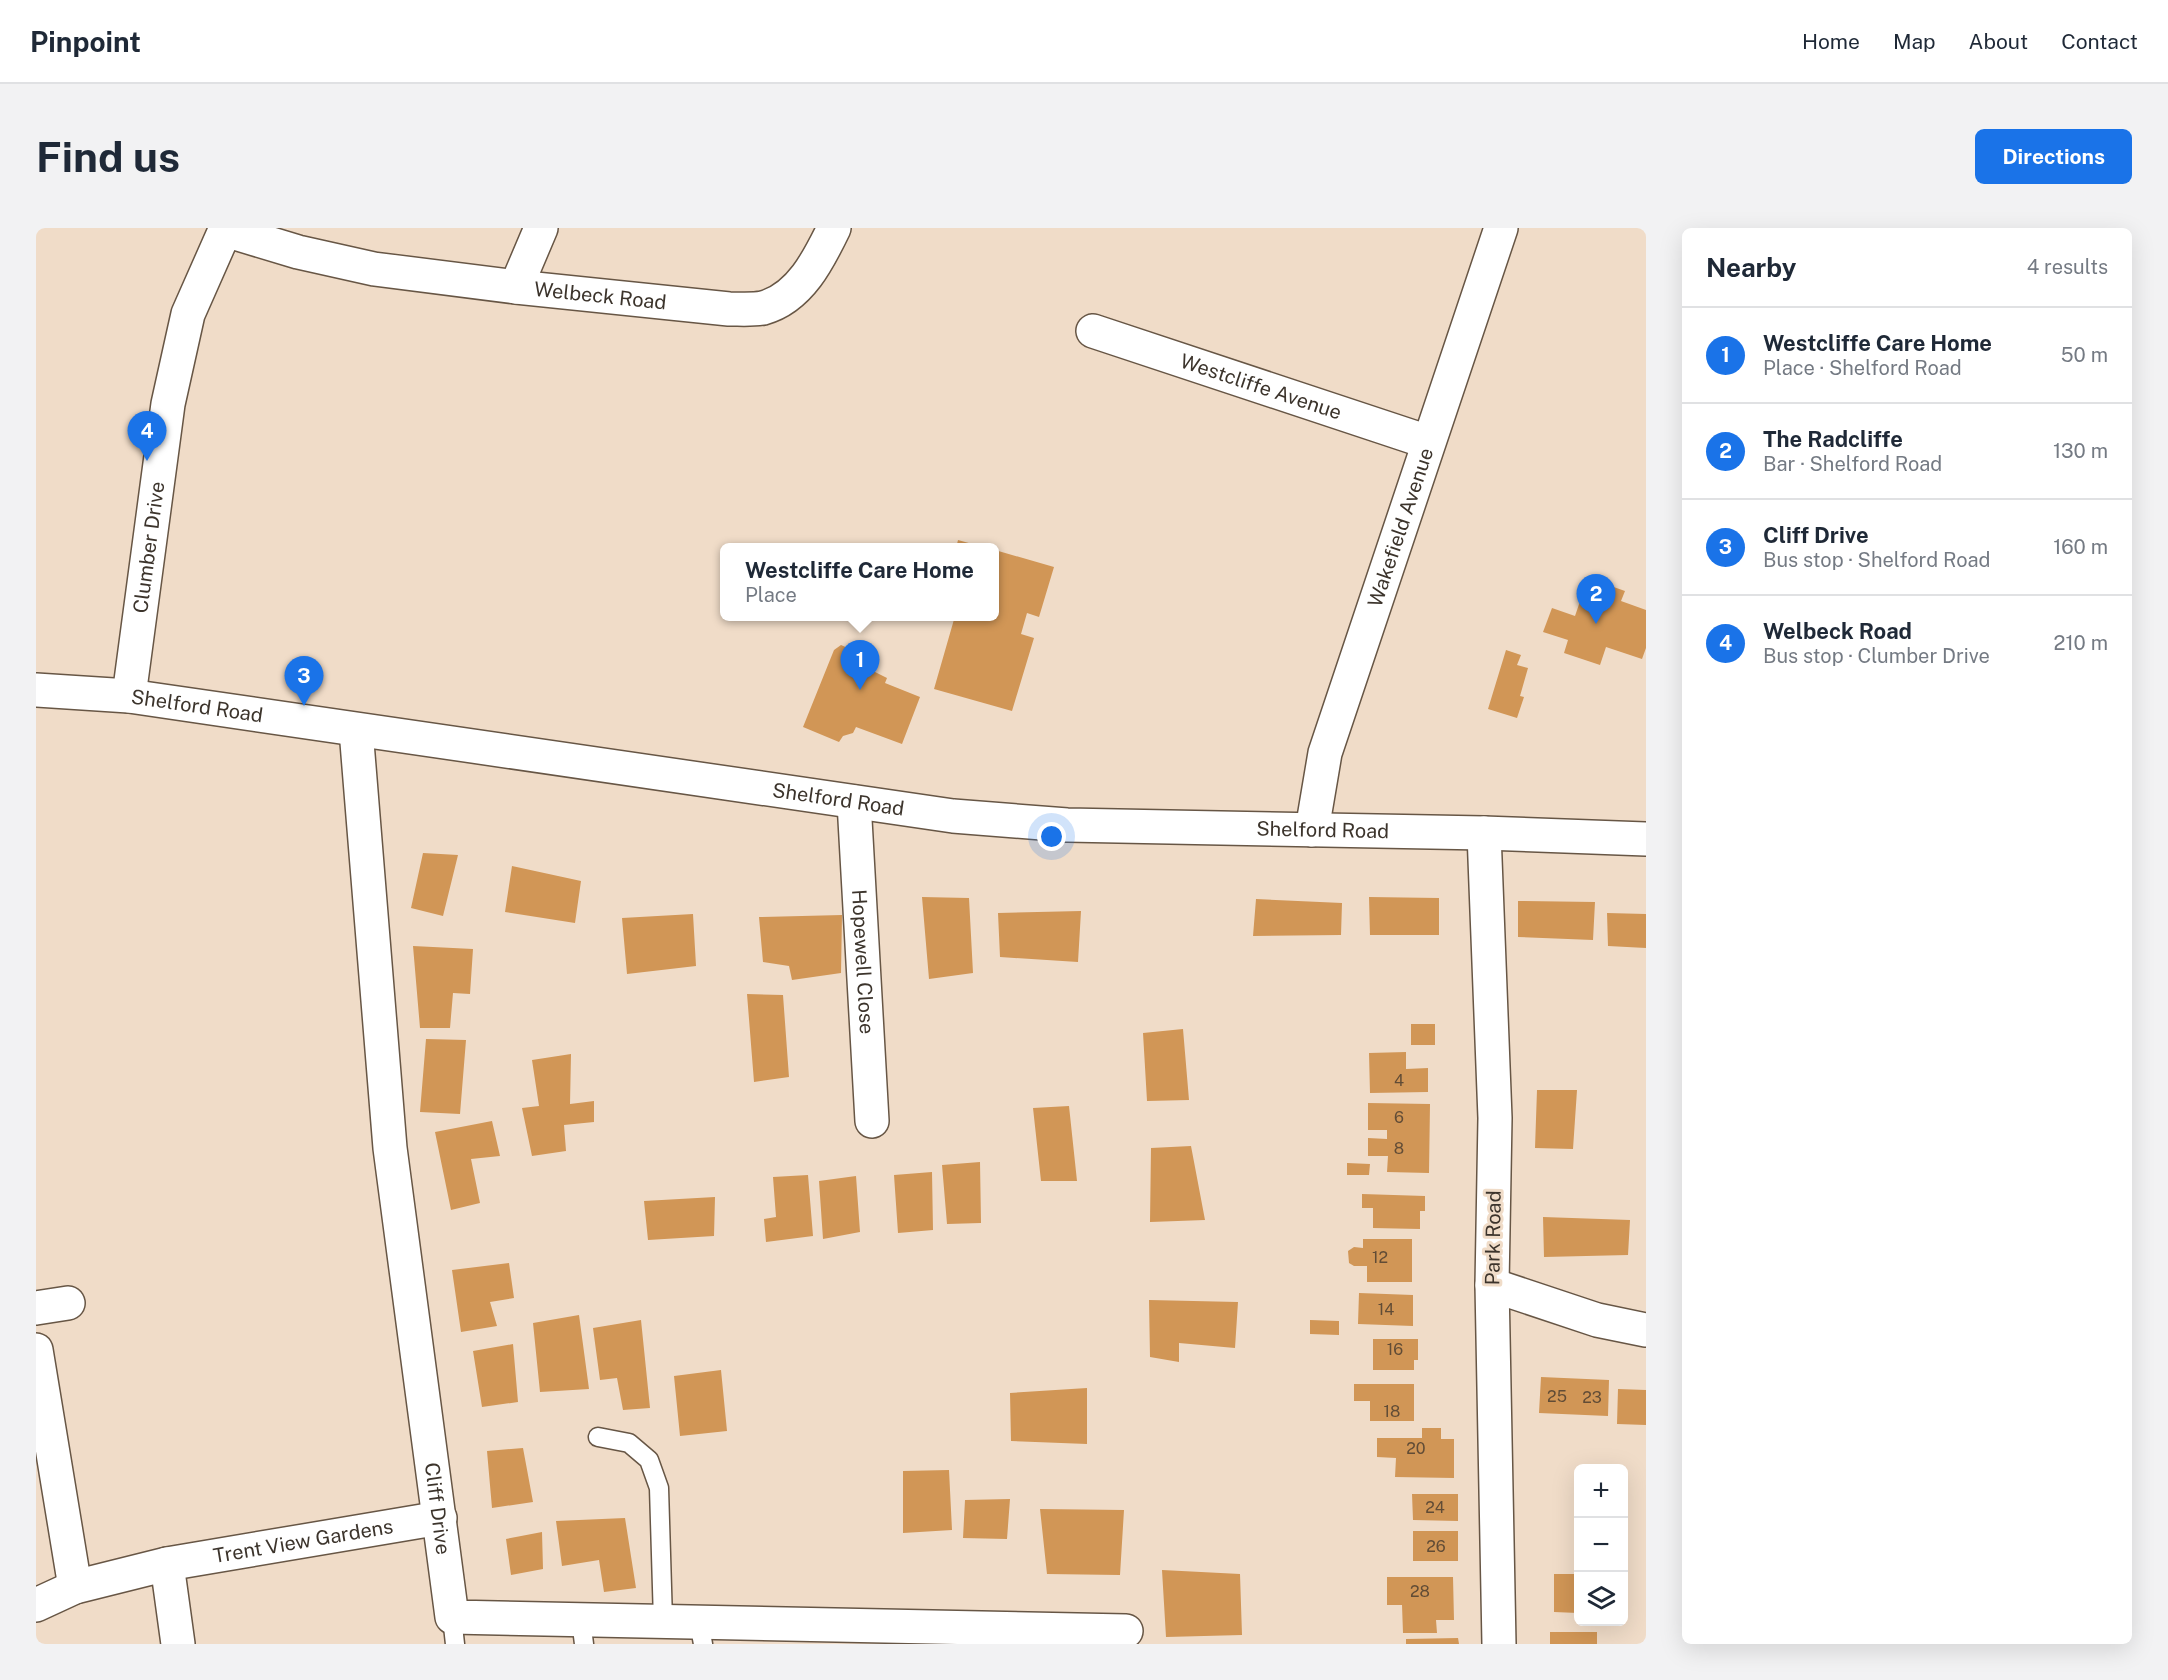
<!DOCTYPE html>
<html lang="en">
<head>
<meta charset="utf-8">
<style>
	:root { --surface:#fff; --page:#f2f2f3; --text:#1f2937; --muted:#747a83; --line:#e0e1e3; --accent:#1a73e8 }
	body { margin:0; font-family:"Public Sans",sans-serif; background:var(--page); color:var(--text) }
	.controls { position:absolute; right:18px; bottom:18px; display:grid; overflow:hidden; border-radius:9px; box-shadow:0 6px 24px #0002 }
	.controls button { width:54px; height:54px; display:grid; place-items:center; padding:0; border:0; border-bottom:2px solid var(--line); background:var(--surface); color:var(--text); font:30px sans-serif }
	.you { position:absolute; left:1016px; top:609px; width:21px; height:21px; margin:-15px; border:4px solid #fff; border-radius:50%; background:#1a73e8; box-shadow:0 0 0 9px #1a73e833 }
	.badge { display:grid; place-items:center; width:39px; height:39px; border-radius:50%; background:var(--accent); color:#fff; font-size:20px; font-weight:700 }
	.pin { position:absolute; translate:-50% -50px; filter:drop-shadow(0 2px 3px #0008) }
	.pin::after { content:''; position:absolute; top:32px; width:21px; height:18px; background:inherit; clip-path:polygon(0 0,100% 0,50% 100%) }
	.popup { position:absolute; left:684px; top:315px; width:279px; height:78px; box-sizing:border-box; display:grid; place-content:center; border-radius:9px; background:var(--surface); filter:drop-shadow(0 2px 4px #0005); font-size:20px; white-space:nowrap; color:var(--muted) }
	.popup b { font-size:22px; color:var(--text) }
	.popup::after { content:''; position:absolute; left:50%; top:100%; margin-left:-12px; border:12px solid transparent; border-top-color:var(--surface) }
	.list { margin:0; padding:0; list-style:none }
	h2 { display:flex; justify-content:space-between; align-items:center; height:78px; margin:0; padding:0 24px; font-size:26px }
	h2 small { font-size:20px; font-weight:400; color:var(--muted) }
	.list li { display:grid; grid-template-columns:39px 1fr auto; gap:18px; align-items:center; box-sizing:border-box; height:96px; padding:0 24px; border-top:2px solid var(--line) }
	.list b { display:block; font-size:22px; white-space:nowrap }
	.list p { margin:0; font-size:20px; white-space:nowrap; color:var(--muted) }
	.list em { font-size:20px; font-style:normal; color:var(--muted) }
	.icon { flex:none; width:33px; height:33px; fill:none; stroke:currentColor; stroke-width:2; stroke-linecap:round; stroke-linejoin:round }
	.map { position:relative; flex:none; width:1610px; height:1416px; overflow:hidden; border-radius:9px }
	header { display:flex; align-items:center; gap:36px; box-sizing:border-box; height:84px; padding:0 30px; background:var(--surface); border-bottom:2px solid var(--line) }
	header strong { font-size:28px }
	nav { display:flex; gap:33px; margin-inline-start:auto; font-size:21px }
	.intro { display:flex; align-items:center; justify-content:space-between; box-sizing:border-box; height:144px; padding:0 36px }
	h1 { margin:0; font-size:42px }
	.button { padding:15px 27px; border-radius:9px; background:var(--accent); color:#fff; font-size:21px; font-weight:700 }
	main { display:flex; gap:36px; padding:0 36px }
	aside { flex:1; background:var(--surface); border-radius:9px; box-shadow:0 6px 24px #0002 }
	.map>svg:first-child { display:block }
	.building { fill:#d19656 }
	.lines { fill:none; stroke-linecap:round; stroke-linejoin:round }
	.lane-casing { stroke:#675645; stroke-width:21 }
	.street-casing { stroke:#675645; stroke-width:36 }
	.secondary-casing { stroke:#675645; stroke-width:36 }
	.lane { stroke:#fff; stroke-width:18 }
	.street { stroke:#fff; stroke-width:33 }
	.secondary { stroke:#fff; stroke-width:33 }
	.labels { text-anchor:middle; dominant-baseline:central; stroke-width:6; stroke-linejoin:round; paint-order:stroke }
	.number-label { font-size:16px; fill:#614c36 }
	.street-label { font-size:20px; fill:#3c342c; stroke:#f0dcc8 }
</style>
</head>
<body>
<header>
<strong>Pinpoint</strong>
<nav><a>Home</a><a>Map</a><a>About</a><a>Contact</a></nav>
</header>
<div class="intro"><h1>Find us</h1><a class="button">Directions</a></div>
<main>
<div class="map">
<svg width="1610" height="1416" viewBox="0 0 1610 1416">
	<rect width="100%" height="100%" fill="#f0dcc8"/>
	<path class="building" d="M922,312L947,319V320H920Z
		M959,322L1018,339L1003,389L991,385L985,406L998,410L976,483L898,461L919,388H959Z
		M1552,350L1589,363L1585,373L1610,382V420L1606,431L1570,419L1564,437L1528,425L1532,412L1507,404L1516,380L1539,388Z
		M805,417L830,428L836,435L833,441L851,450L849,455L884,469L866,516L820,499L817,505L807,508L803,514L767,499L798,422Z
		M1470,422L1485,427L1481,437L1492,440L1484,468L1488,469L1481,490L1452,481Z
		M387,625L422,627L407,688L375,680Z
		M476,638L545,653L539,695L469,684Z
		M886,669L933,670L937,745L893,751Z
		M1333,669L1403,670V707H1334Z
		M1220,671L1306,675L1305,707L1217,708Z
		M1482,673L1559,674L1557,712L1482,709Z
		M1045,683L1042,734L964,729L962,685Z
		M1571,685L1610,686V720L1572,718Z
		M657,686L660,738L591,746L586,690Z
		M806,687L805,745L756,752L753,738L727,734L723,689Z
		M377,718L437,721L434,766L417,765L414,800H384Z
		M711,766L747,767L753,849L718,854Z
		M1375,796H1399V817H1375Z
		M1147,801L1153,872L1111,873L1107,805Z
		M390,811L430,812L424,886L384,884Z
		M1370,824V841L1392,840V864L1334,865L1333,825Z
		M535,826L534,876L558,873V894L528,897L530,923L496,928L486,880L503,878L496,832Z
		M1501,862H1541L1537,921L1499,920Z
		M1332,875L1394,876L1393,945L1351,944L1352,928H1332V910L1351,911V902H1332Z
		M1033,878L1041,953H1005L997,880Z
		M456,893L464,928L435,931L444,975L415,982L399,904Z
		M1155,918L1169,992L1114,994L1115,920Z
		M944,934L945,995L911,996L906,937Z
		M1311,935L1334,936L1333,947H1311Z
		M896,944L897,1002L862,1005L858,947Z
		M772,947L777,1008L730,1014L728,991L740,989L737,949Z
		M820,948L824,1004L787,1011L783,953Z
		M1326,966L1389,968V983H1384V1001L1337,1000V980H1326Z
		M679,969L678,1008L612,1012L608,973Z
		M1507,989L1594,992L1592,1027L1508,1029Z
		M1327,1011H1376V1054H1331V1038H1318L1313,1035L1312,1023L1318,1019L1327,1020Z
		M473,1035L478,1070L454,1074L461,1098L425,1104L416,1042Z
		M1323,1065L1377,1067V1098L1322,1096Z
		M1113,1072L1202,1074L1199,1120L1143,1115V1134L1114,1129Z
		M543,1087L553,1161L504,1164L497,1095Z
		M605,1092L614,1180L587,1182L581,1150L564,1152L557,1100Z
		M1274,1092L1303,1093V1107L1274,1106Z
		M1337,1111H1382V1132H1378V1142H1337Z
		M477,1116L482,1174L446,1179L437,1123Z
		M685,1142L691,1203L644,1208L638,1148Z
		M1505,1149L1573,1152L1572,1188L1503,1185Z
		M1318,1156H1378V1193H1334V1173H1318Z
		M1051,1160V1216L975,1213L974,1165Z
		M1582,1161L1610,1162V1197L1581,1196Z
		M1386,1200H1405V1211H1418V1250L1359,1249L1360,1230L1341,1229V1210H1386Z
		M487,1220L497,1274L456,1280L451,1223Z
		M913,1242L916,1302L867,1305V1243Z
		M1376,1266H1422V1293L1377,1292Z
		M974,1271L971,1311L927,1310L929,1272Z
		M1004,1281L1088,1282L1084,1347L1011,1346Z
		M589,1290L600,1360L568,1364L563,1332L526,1338L520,1293Z
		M1377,1303H1422V1333H1377Z
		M506,1304L507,1341L475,1347L470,1311Z
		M1126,1342L1204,1346L1206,1407L1130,1409Z
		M1518,1346H1542V1385L1518,1384Z
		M1351,1349H1417L1418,1392H1400L1401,1405H1367L1366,1377H1351Z
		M1514,1404H1561V1416H1514Z
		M1422,1410L1423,1416H1370V1411Z"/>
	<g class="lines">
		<defs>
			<path id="lane" d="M562,1209L593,1215L613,1232L623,1260L627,1393
				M416,1389L419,1416
				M545,1392L548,1416
				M663,1394L667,1416"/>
			<g id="street">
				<path id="s1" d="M189,2L262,24L338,41L480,59L693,81C704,81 717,82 727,80C764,70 783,31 798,0"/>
				<path d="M480,59L505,0"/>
				<path id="s2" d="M1057,103L1392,214"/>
				<path id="s3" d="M93,468L132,176L152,86L190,0"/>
				<path id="s4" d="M320,502L354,920L416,1389L1090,1403"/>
				<path id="s5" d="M818,574L836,893"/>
				<path id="s6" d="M1276,602L1289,525L1465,0"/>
				<path d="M1448,605L1459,890L1456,1057L1463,1416"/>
				<path d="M1456,1057L1561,1092L1610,1102"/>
				<path d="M0,1080L32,1075"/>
				<path d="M0,1122L39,1359"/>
				<path id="s7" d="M131,1336L404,1290"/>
				<path d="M0,1377L39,1359L131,1336L142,1416"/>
			</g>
			<g id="secondary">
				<path id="s8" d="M0,462L93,468L917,588L1031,597L1448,605L1610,611"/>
			</g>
		</defs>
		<use href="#lane" class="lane-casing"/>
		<use href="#street" class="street-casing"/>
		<use href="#secondary" class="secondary-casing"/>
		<use href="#lane" class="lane"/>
		<use href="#street" class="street"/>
		<use href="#secondary" class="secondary"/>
	</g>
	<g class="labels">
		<g class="number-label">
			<text x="1363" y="852">4</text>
			<text x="1363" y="889">6</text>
			<text x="1363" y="920">8</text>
			<text x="1344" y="1029">12</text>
			<text x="1350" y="1081">14</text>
			<text x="1359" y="1121">16</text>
			<text x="1521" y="1168">25</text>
			<text x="1556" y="1169">23</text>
			<text x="1356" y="1183">18</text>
			<text x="1380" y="1220">20</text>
			<text x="1399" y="1279">24</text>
			<text x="1400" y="1318">26</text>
			<text x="1384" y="1363">28</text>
		</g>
		<g class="street-label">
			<text stroke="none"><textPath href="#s1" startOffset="382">Welbeck Road</textPath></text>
			<text stroke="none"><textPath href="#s2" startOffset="177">Westcliffe Avenue</textPath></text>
			<text stroke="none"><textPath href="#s6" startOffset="316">Wakefield Avenue</textPath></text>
			<text stroke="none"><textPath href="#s3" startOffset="150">Clumber Drive</textPath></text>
			<text stroke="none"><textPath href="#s8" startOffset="162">Shelford Road</textPath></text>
			<text stroke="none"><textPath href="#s8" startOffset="810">Shelford Road</textPath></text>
			<text stroke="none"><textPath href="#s8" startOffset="1296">Shelford Road</textPath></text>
			<text stroke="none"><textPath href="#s5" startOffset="160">Hopewell Close</textPath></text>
			<text transform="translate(1457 1010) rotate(-89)">Park Road</text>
			<text stroke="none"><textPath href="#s4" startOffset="783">Cliff Drive</textPath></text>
			<text stroke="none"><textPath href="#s7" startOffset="138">Trent View Gardens</textPath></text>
		</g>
	</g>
</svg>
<div class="controls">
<button>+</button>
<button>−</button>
<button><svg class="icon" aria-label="layers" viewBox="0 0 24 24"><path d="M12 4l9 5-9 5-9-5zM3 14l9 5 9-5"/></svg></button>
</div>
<div class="you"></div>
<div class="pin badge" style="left:824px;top:462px">1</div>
<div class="popup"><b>Westcliffe Care Home</b>Place</div>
<div class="pin badge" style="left:1560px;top:396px">2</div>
<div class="pin badge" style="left:268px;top:478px">3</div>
<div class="pin badge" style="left:111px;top:233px">4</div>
</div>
<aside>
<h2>Nearby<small>4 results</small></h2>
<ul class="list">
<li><span class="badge">1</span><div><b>Westcliffe Care Home</b><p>Place · Shelford Road</p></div><em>50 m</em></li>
<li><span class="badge">2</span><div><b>The Radcliffe</b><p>Bar · Shelford Road</p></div><em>130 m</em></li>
<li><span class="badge">3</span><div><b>Cliff Drive</b><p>Bus stop · Shelford Road</p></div><em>160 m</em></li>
<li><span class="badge">4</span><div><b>Welbeck Road</b><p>Bus stop · Clumber Drive</p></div><em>210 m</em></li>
</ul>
</aside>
</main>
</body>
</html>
